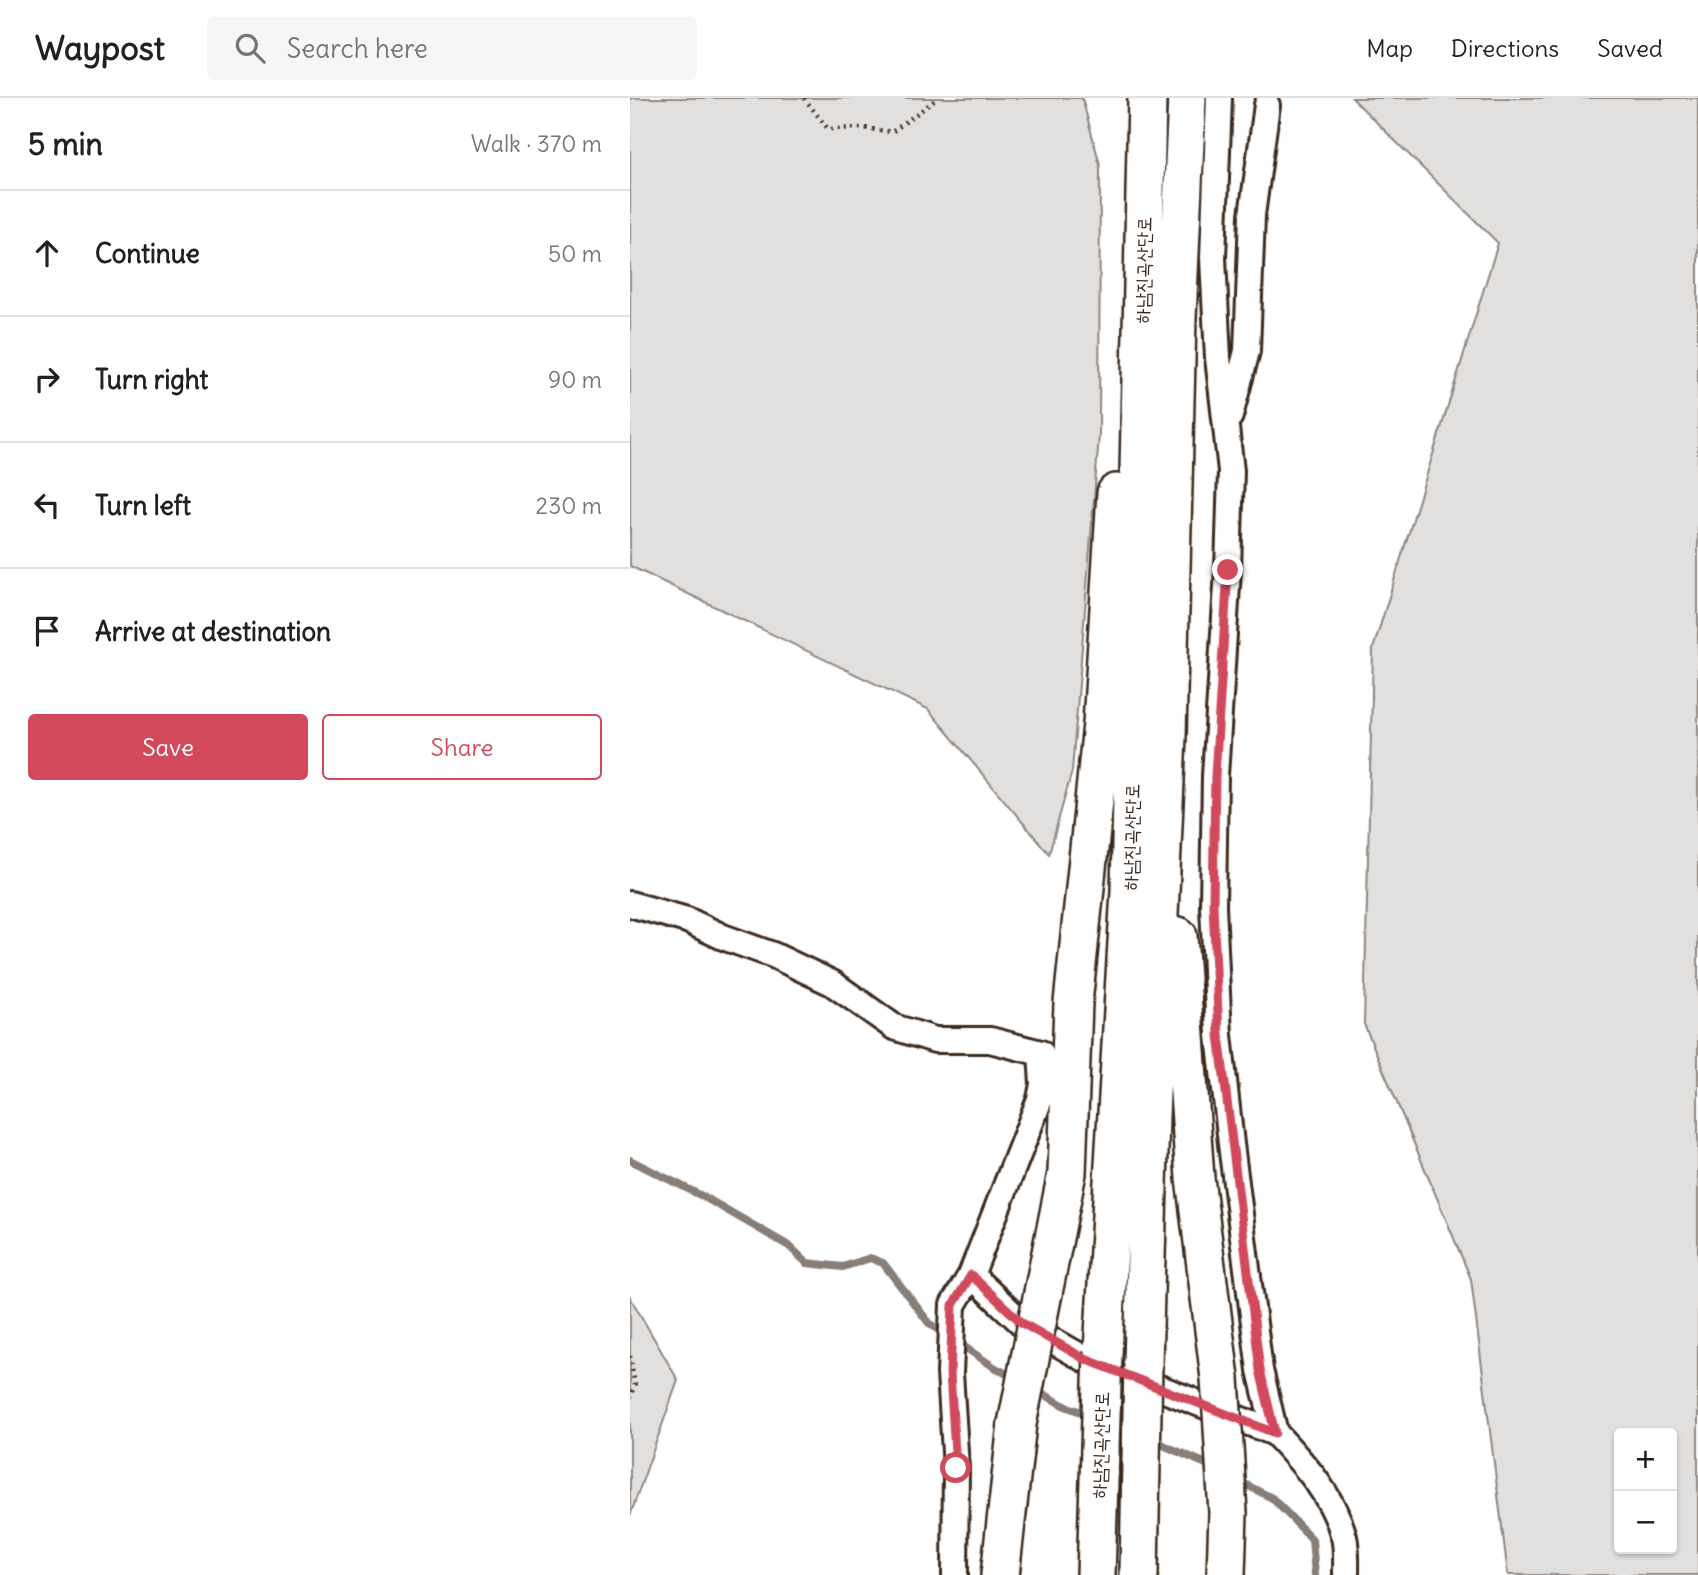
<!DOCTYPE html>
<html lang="en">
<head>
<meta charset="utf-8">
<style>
	:root { --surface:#fff; --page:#f6f6f6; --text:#202124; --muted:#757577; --line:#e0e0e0; --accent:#d1495b }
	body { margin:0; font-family:Delius,"Poor Story",sans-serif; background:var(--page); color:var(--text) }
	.controls { position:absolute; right:21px; bottom:21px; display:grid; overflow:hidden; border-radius:7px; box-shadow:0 2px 5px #0004 }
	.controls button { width:63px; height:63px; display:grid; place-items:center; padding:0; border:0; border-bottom:2px solid var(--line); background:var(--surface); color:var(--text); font:35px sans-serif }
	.stop { position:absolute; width:21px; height:21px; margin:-16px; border:5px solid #d1495b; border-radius:50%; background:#fff }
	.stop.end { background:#d1495b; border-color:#fff; box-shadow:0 2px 7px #0008 }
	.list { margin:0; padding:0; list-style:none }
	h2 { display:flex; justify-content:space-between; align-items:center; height:91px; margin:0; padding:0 28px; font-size:30px }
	h2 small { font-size:23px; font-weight:400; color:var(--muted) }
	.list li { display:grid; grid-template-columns:46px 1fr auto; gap:21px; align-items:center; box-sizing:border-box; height:126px; padding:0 28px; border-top:2px solid var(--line) }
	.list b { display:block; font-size:26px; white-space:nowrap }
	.list em { font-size:23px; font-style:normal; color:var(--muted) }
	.actions { display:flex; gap:14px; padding:21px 28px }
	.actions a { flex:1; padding:16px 0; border:2px solid var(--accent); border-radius:7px; text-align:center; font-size:24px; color:var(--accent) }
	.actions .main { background:var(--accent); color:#fff }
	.icon { flex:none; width:38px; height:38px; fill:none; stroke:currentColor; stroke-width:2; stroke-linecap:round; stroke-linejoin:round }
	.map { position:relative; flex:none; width:1068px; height:1477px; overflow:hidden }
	header { display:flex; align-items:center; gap:42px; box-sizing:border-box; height:98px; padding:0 35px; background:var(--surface); border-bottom:2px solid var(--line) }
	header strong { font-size:33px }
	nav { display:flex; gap:38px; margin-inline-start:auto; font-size:24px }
	.search { width:490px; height:63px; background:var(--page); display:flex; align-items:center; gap:18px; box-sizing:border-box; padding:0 24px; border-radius:7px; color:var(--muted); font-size:26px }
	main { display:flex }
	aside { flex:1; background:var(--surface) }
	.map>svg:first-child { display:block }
	.green { fill:#e2e0de; stroke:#8e857e; stroke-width:2; fill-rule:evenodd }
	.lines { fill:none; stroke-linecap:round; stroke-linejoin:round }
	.stream { stroke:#887e77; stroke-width:8 }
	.minor-casing { stroke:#3b2a1e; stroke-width:30 }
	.highway-casing { stroke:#3b2a1e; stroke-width:42 }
	.path { stroke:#3b2a1e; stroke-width:4.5; stroke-dasharray:2 5; stroke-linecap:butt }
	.minor { stroke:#fff; stroke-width:24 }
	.highway { stroke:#fff; stroke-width:37 }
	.highway-bridge-casing { stroke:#3b2a1e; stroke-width:42; stroke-linecap:butt }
	.highway-bridge { stroke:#fff; stroke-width:37 }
	.route { stroke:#d1495b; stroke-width:9 }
	.labels { text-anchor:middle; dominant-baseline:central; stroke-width:7; stroke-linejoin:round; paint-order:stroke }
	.street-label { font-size:19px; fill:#3b2a1e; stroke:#fff }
</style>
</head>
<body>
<header>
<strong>Waypost</strong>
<div class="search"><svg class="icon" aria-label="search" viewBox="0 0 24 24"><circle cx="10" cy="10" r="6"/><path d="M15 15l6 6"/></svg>Search here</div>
<nav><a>Map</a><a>Directions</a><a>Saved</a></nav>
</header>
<main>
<aside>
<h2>5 min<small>Walk · 370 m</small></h2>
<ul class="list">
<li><svg class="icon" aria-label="ahead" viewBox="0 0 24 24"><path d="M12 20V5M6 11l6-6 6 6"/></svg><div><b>Continue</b></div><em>50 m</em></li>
<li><svg class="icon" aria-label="right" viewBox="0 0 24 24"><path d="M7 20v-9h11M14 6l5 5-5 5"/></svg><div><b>Turn right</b></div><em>90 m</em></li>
<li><svg class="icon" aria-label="left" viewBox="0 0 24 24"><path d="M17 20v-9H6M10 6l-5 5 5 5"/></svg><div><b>Turn left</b></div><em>230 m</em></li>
<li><svg class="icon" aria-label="arrive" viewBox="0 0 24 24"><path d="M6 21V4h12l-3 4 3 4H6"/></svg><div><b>Arrive at destination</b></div></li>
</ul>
<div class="actions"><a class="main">Save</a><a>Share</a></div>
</aside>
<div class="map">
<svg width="1068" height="1477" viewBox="0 0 1068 1477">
	<rect width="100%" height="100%" fill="#fff"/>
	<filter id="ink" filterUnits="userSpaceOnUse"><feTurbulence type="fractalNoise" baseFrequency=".0143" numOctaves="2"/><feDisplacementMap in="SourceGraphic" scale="14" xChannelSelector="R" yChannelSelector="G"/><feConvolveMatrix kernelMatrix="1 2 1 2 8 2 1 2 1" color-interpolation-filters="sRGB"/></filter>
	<g filter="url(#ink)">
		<path class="green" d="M0,0H452L470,67L469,338L442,673L419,756L298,611L0,468Z
			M722,0H1068V1477H878L841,1181L734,926L743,551L868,145ZM989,1335H1042V1451H989Z
			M0,1199L48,1282L0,1418Z"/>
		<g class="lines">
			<path class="stream" d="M0,1062L74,1099L159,1148L177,1165L213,1169L240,1160L253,1165L299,1225L364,1269L386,1281
				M403,1290L433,1307L461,1318
				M522,1342L583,1369
				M607,1382L642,1400L682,1441L685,1477"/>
			<defs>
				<path id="minor" d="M600,318L617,253L622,117L637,7
					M0,806L57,822L93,839L143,857L202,885L264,929L305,942H360L411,955L413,986L410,1001L341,1177L323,1207L320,1275L326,1370L325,1477
					M341,1177L392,1225L455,1261L645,1335L630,1272L601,1046L589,937L583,808L585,678L598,472L601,373L588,260L583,160L589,0
					M645,1335C674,1366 703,1397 714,1439C717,1451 716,1465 716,1477"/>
				<path id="highway" d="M548,838L565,1080L590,1280
					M413,1195L437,1075L443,905L472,626L486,395
					M473,1254L500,793L517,0
					M513,1266L520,1018L537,638L547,220L557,0
					M370,1477L387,1326
					M466,1477L470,1351
					M509,1477L511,1364
					M596,1477L598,1415"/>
			</defs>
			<use href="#minor" class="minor-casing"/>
			<use href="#highway" class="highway-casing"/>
			<path class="path" d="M174,0L198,31L234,30L262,34L308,0
				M0,1258L5,1287L0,1300"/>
			<use href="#minor" class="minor"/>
			<use href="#highway" class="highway"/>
			<defs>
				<path id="highway-bridge" d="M590,1280L598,1415
					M387,1326L413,1195
					M470,1351L473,1254
					M511,1364L513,1266"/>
			</defs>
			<use href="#highway-bridge" class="highway-bridge-casing"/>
			<use href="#highway-bridge" class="highway-bridge"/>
		</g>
	</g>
	<g class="lines" filter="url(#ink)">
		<path class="route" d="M326,1370L320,1275L323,1207L341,1177L392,1225L455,1261L645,1335L630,1272L589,937L583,807L585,678L598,472"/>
	</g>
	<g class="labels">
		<g class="street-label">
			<text transform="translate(513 172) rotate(-89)">하남진곡산단로</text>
			<text transform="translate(501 739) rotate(-89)">하남진곡산단로</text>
			<text transform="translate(470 1347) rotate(-88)">하남진곡산단로</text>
		</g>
	</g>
</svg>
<div class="controls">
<button>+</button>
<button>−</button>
</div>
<div class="stop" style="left:326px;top:1370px"></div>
<div class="stop end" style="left:598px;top:472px"></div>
</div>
</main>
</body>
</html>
